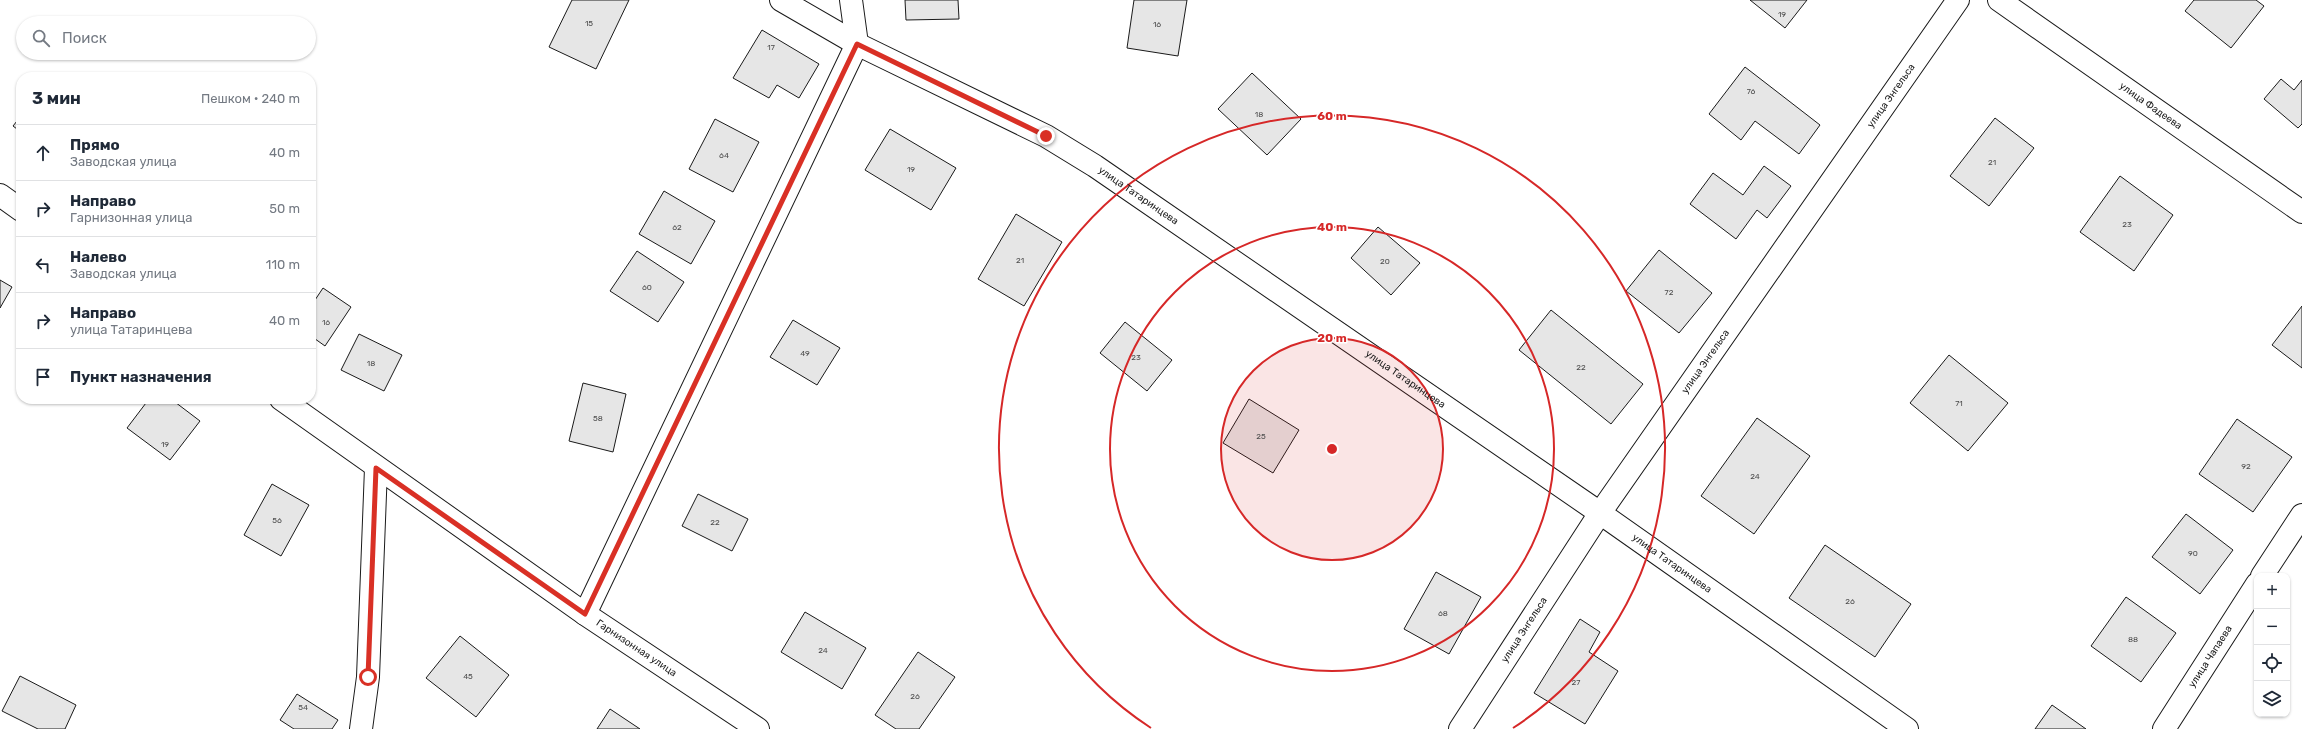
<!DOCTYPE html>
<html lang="ru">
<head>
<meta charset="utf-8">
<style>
	:root { --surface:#fff; --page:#f2f2f3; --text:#1f2937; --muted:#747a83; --line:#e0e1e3 }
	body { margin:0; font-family:Rubik,sans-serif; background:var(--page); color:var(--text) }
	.controls { position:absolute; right:12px; bottom:12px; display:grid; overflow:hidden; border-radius:8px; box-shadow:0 1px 3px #0004 }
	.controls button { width:36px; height:36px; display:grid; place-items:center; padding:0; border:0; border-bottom:1px solid var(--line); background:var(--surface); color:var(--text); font:20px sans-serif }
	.stop { position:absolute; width:12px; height:12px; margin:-9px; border:3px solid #d93025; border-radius:50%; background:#fff }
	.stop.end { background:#d93025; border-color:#fff; box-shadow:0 1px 4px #0008 }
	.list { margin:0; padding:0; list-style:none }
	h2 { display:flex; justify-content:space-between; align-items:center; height:52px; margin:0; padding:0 16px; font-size:17px }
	h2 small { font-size:13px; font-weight:400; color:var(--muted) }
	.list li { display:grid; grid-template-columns:26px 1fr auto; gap:12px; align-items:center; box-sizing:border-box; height:56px; padding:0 16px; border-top:1px solid var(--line) }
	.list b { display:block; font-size:15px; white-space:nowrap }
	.list p { margin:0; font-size:13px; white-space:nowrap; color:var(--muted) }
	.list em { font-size:13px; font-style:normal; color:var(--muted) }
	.icon { flex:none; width:22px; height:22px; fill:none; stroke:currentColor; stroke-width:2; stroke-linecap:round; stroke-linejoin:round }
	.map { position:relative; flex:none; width:2302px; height:729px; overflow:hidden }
	.search { position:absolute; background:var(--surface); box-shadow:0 1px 3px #0004; left:16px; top:16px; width:300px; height:44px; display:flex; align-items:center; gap:10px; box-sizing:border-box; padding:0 14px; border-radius:22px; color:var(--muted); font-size:15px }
	.panel { position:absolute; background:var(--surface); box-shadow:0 1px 3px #0004; left:16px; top:72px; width:300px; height:332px; border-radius:16px }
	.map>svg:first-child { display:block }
	.building { fill:#e6e6e6; stroke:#1a1a1a }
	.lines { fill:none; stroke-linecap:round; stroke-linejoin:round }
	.minor-casing { stroke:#1a1a1a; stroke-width:24 }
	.minor { stroke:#fff; stroke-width:22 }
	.route { stroke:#d93025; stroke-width:5 }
	.ring { fill:none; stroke:#d62828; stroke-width:2 }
	.labels { text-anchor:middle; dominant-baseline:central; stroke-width:3; stroke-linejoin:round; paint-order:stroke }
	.number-label { font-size:8px; fill:#4d4d4d }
	.street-label { font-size:10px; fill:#1a1a1a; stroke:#fff }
	.centre { fill:#d62828; stroke:#fff; stroke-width:2 }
	.ring-label { font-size:12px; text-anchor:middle; font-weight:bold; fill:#d62828; stroke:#fff; stroke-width:3; stroke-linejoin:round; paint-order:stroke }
</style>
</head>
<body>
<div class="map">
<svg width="2302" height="729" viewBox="0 0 2302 729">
	<rect width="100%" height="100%" fill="#fff"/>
	<path class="building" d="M572,0H629L596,69L549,47Z
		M905,0H958L959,19L906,20Z
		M1134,0H1187L1178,56L1127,48Z
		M1750,0H1807L1785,28Z
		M2194,0H2256L2264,6L2231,48L2185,11Z
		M762,30L819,64L799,98L777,85L769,98L733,78Z
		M1745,67L1820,125L1799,154L1755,121L1741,140L1709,114Z
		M1252,73L1301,119L1267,155L1218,109Z
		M2281,79L2294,90L2302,80V124L2298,128L2264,99Z
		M21,116V132L13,126Z
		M1995,118L2034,148L1989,206L1950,176Z
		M715,119L759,142L733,192L689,169Z
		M890,129L956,168L931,210L865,170Z
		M1764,166L1791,186L1767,218L1757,210L1736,239L1690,204L1713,173L1743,195Z
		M2120,176L2173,215L2134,271L2080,232Z
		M664,191L715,221L691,264L639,234Z
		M1016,214L1062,242L1024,306L978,279Z
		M1378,227L1420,263L1391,295L1351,258Z
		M1659,250L1712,293L1679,333L1626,291Z
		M637,251L684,282L658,322L610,291Z
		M0,280L12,287L0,308Z
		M323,288L351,307L325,346L311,336V306Z
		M2302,306V368L2272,345Z
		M1551,310L1643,384L1611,424L1519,350Z
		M793,320L840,348L817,385L770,357Z
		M1125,322L1172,360L1147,391L1100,353Z
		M359,334L402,355L384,391L341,370Z
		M1949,355L2008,403L1968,451L1910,403Z
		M583,383L626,394L613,452L569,441Z
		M149,399H171L200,421L170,460L127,428Z
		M1249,399L1299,430L1273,473L1223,443Z
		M1757,418L1810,456L1754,534L1701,496Z
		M2237,419L2292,457L2253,512L2199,474Z
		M272,484L309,505L281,556L244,535Z
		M698,494L748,519L732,551L682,526Z
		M2186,514L2233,550L2200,594L2152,557Z
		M1825,545L1911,604L1875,657L1789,598Z
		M1436,572L1481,597L1449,654L1404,629Z
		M2126,597L2176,633L2141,682L2091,646Z
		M805,612L866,648L842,689L781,652Z
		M1580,619L1600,632L1589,652L1618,671L1585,724L1534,693Z
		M460,636L509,675L476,717L426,678Z
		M918,652L955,677L919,729H896L875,715Z
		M20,676L76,705L65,729H38L2,711Z
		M297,694L338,720L332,729H294L280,720Z
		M2052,705L2086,729H2035Z
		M610,709L640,729H597Z"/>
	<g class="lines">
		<defs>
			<g id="minor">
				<path id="s1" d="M781,0L857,44L1046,136L1095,166L1600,513L1907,729"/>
				<path id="s2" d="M1999,0L2302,212"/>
				<path d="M0,195L21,210"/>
				<path id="s3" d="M281,399L585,614L758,729"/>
				<path d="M2262,576L2302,515"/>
				<path d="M585,614L857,44L851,0"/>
				<path d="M361,729L368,677L376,468"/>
				<path id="s4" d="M1460,729L1600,513L1958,0"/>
				<path id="s5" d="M2164,729L2257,584"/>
			</g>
		</defs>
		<use href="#minor" class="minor-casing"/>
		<use href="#minor" class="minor"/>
	</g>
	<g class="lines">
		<path class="route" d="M368,677L376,468L585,614L857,44L1046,136"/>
	</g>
	<circle cx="1332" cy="449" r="111" fill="#d62828" fill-opacity=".12"/>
	<g class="ring">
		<circle cx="1332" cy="449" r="111"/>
		<circle cx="1332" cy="449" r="222"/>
		<path d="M1151 728A333 333 0 1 1 1513 728"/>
	</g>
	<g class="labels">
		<g class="number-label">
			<text x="1782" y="14">19</text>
			<text x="589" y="23">15</text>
			<text x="1157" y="24">16</text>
			<text x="771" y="47">17</text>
			<text x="1751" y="91">76</text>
			<text x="1259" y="114">18</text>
			<text x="724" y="155">64</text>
			<text x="1992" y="162">21</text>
			<text x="911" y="169">19</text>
			<text x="2127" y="224">23</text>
			<text x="677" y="227">62</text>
			<text x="1020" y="260">21</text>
			<text x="1385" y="261">20</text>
			<text x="647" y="287">60</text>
			<text x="1669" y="292">72</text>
			<text x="326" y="322">16</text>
			<text x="805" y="353">49</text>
			<text x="1136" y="357">23</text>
			<text x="371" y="363">18</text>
			<text x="1581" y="367">22</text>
			<text x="1959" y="403">71</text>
			<text x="598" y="418">58</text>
			<text x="1261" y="436">25</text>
			<text x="165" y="444">19</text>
			<text x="2246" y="466">92</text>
			<text x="1755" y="476">24</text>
			<text x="277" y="520">56</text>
			<text x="715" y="522">22</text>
			<text x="2193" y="553">90</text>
			<text x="1850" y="601">26</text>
			<text x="1443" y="613">68</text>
			<text x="2133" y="639">88</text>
			<text x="823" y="650">24</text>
			<text x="468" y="676">45</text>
			<text x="1576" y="682">27</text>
			<text x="915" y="696">26</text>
			<text x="303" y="707">54</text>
		</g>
		<g class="street-label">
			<text stroke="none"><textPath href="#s4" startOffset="766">улица Энгельса</textPath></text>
			<text stroke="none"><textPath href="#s2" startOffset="185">улица Фадеева</textPath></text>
			<text stroke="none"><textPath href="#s1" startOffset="408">улица Татаринцева</textPath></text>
			<text stroke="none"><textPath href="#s4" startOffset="442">улица Энгельса</textPath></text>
			<text stroke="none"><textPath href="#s1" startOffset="732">улица Татаринцева</textPath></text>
			<text stroke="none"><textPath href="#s1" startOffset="1056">улица Татаринцева</textPath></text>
			<text stroke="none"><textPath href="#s4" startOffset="118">улица Энгельса</textPath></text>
			<text stroke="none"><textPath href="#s3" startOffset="434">Гарнизонная улица</textPath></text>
			<text stroke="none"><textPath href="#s5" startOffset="86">улица Чапаева</textPath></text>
		</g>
	</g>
	<circle cx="1332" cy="449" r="6" class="centre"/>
	<g class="ring-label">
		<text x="1332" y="120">60 m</text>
		<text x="1332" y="231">40 m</text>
		<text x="1332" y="342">20 m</text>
	</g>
</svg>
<div class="controls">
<button>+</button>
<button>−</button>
<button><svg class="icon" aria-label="locate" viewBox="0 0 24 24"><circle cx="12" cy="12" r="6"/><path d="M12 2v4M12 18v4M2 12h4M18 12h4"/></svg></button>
<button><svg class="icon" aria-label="layers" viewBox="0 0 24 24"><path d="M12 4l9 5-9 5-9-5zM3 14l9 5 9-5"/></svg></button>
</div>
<div class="stop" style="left:368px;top:677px"></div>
<div class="stop end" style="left:1046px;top:136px"></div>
<div class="search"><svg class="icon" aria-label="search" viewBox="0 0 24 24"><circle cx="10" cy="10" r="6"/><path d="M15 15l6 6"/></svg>Поиск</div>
<section class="panel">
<h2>3 мин<small>Пешком · 240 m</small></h2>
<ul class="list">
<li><svg class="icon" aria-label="ahead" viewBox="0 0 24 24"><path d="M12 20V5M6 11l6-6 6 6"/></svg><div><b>Прямо</b><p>Заводская улица</p></div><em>40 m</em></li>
<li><svg class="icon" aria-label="right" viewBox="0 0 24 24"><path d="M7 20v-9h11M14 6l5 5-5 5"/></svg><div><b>Направо</b><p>Гарнизонная улица</p></div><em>50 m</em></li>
<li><svg class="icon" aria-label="left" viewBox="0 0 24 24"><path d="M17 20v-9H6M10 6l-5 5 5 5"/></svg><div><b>Налево</b><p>Заводская улица</p></div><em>110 m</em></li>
<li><svg class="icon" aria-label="right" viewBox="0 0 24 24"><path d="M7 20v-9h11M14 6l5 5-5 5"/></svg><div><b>Направо</b><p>улица Татаринцева</p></div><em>40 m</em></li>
<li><svg class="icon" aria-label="arrive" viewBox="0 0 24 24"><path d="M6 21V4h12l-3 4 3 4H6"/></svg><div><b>Пункт назначения</b></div></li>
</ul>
</section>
</div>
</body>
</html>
